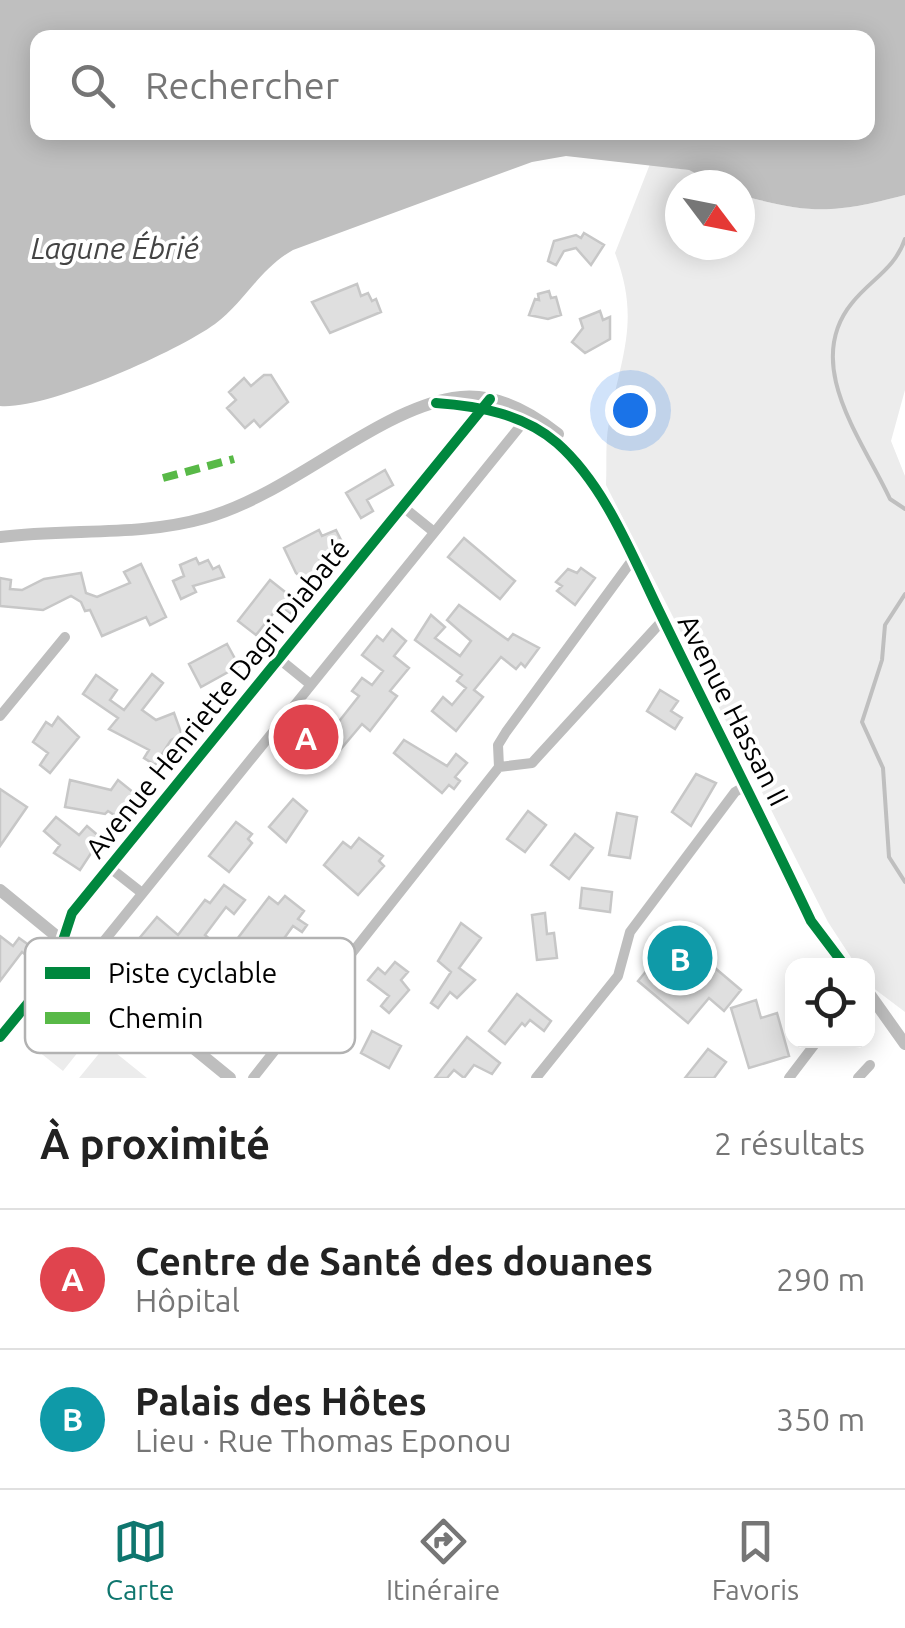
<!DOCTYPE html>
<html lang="fr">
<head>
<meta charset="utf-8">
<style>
	:root { --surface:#fff; --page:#f2f2f2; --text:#222; --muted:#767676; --line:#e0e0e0; --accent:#0f766e }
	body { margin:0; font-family:Ubuntu,sans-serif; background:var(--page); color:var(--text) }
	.controls { position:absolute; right:30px; bottom:30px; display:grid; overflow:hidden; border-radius:20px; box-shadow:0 5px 25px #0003 }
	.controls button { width:90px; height:90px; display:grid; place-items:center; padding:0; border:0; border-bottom:2px solid var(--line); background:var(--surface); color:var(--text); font:50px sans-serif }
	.compass { position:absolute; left:665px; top:170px; width:90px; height:90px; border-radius:50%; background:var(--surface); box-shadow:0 5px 25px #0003; rotate:122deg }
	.you { position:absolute; left:630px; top:410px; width:35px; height:35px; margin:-25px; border:8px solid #fff; border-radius:50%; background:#1a73e8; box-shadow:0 0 0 15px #1a73e833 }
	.badge { display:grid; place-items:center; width:65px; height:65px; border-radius:50%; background:var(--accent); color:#fff; font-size:32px; font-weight:700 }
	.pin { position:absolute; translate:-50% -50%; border:5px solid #fff; box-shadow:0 2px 10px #0006 }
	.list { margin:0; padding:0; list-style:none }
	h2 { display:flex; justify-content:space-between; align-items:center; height:130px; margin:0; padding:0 40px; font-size:42px }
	h2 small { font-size:32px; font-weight:400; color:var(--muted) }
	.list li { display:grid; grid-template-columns:65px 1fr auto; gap:30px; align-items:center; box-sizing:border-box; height:140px; padding:0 40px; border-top:2px solid var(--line) }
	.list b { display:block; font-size:38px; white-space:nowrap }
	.list p { margin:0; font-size:32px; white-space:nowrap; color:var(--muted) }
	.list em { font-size:32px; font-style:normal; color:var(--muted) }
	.icon { flex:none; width:55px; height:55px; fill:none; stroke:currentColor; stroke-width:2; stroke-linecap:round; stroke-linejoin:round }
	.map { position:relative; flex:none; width:905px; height:1078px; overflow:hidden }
	.search { position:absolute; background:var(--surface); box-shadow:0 5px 25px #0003; left:30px; right:30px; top:30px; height:110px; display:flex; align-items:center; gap:25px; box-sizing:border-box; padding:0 35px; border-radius:20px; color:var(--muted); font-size:38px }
	.sheet { height:410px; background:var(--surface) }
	nav { display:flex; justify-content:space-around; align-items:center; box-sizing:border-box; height:140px; border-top:2px solid var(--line); background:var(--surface); font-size:28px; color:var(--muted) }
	nav a { display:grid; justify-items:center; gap:5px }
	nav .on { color:var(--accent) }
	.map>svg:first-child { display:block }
	.green { fill:#ececec }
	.water { fill:#bfbfbf; fill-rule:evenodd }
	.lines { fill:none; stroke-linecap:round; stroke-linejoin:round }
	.stream { stroke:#bfbfbf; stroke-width:4 }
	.building { fill:#dfdfdf; stroke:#c7c7c7; stroke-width:2.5 }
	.minor { stroke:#bebebe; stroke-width:10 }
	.tertiary { stroke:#bebebe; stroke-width:12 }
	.quiet { stroke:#58b947; stroke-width:8; stroke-dasharray:15 8; stroke-linecap:butt }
	.cycleway-casing { stroke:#fff; stroke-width:16 }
	.cycleway { stroke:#00873e; stroke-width:10 }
	.labels { text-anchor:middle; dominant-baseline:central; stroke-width:8; stroke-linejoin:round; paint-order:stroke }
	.street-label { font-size:28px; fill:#000; stroke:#fff }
	.water-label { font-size:30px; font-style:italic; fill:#444; stroke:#fff }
	.key { fill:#fff; stroke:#b2b2b2; stroke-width:2.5 }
	.key-label { font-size:28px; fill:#000 }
</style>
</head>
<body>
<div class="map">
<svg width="905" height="1078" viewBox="0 0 905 1078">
	<rect width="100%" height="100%" fill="#fff"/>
	<path class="green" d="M650,164L689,170L718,185H680V245H740V195C811,214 833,214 905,195V390L891,441L905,476V1012L868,984V966L856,965L828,922L606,485C607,464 605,442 609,422C621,355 641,321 615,253Z
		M63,999L98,1027L63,1071L28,1043Z
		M106,1045L147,1078H79Z"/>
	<path class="water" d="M0,0H905V195C833,214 811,214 740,195V185H718L689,170L566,156L532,162L293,250C259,269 245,302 215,324C176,352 47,410 0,406ZM38,38H868V132H38Z"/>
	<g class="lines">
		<path class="stream" d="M905,239C895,269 870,280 852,303C802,364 862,439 890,499L905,509
			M905,594L885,625L882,660L862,722L883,768L889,857L905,882"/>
	</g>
	<path class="building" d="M584,233L604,245L591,265L576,248L564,251L556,265L548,261L554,241L576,235L581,238Z
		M357,284L361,296L368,293L372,301L376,299L381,312L330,333L312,302Z
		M549,291L551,298L556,297L561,315L548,319L529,315L535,299L539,300L538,294Z
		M600,311L603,320L610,317V339L585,353L572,342L583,328L580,319Z
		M264,375H271L288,402L260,427L254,420L245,428L227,408L236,400L229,392L244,378L251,386Z
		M385,470L393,485L367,500L373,511L361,518L346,493Z
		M319,530L322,536L336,530L345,548L320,560L326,571L307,583L296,573L284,548Z
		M464,538L515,581L500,599L448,557Z
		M196,558L199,564L208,560L213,569L219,566L224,577L193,586L196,592L181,599L173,581L184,576L180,565Z
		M141,564L166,617L150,625L146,617L102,636L90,610L85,611L81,602L71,596L43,610L0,606V578L11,580L10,589L22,590L44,579L81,573L86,593L97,597L130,583L124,572Z
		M581,568L595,578L575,605L557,591L562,586L556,582L568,569L577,573Z
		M270,580L299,603L290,614L279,606L256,635L238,621Z
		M459,605L508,640L513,634L539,648L525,667L521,663L516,669L501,657L474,690L483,697L456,731L432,711L443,697L452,705L466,688L457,681L462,675L415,640L431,615L445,627L435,638L460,656L471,641L447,620Z
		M392,629L406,641L394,656L409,668L390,691L397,696L370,731L362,724L340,750L326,739L314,756L305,750L296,762L287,756L297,742L289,737L301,721L309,727L317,717L333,729L359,696L352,691L362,678L372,685L383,671L362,655L377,636L383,641Z
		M227,644L239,666L201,687L189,664Z
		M152,674L163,683L142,710L156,720L174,713L182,735L171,740L155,765L144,758L149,750L109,729L118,718L83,694L96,675L117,690L110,700L124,710Z
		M660,690L678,701L671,711L682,718L675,729L647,711Z
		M58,717L79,737L50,773L40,765L48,753L33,742L46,722L52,726Z
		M404,740L447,766L456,754L467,763L455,777L460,781L454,789L449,785L442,793L394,753Z
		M696,774L716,783L691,826L672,812Z
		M70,780L111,790L118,780L139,797L122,820L108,811L105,814L65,807Z
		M0,789L27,807L0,846Z
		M293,799L307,811L286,842L269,827Z
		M528,811L546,825L525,852L507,839Z
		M617,813L637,817L630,858L609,855Z
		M56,817L79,835L87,826L101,838L80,870L54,853L60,845L44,831Z
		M236,822L252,834L248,839L252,843L229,872L209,856Z
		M575,834L593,848L569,879L551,865Z
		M359,838L383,856L379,861L384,866L358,895L324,865L343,842L351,848Z
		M224,885L245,900L234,914L226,907L205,935L212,941L206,948L199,943L182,963L166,949L148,970L127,953L157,917L178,935L205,900L210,903Z
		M582,888L612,892L610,912L580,908Z
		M285,896L304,911L298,919L307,925L302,932L293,926L267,962L263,959L253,974L262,979L255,989L219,963L269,897L278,904Z
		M545,913L547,934L554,933L557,958L537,960L532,915Z
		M461,923L481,938L459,968L475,980L457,998L450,992L438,1008L431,1003L451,972L438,961Z
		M676,935L741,990L724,1011L709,998L688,1023L638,981Z
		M0,936L13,946L19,938L40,953L34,961L22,952L0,981Z
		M395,962L408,972L401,980L409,990L389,1013L381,1006L389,996L368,980L378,968L385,974Z
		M517,994L551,1021L544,1031L530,1020L525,1026L522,1023L505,1044L489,1031Z
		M756,1000L761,1018L777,1013L789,1056L749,1068L731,1008Z
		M372,1031L401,1046L389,1068L361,1053Z
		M467,1037L500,1063L492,1074L474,1065L464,1078L454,1070L447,1078H435Z
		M708,1049L726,1062L714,1078H685Z"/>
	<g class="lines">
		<path class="minor" d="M402,506L434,532
			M278,658L310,684
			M0,716L65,637
			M499,767L532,763L663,620
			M109,867L142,893
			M52,974L86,958L104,941L526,419
			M0,1037L52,974L72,913L483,407
			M253,1078L499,767L498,745L506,732L633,559
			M536,1078L618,976L630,932L735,792L747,785
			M789,1078L818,1040
			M858,1078L870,1065"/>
		<path class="tertiary" d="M436,403C479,406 523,414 557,443C607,487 634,561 663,619C712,720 763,819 811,921L845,966
			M0,537C69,528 138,537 205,518C291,494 373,412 453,398C491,391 529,411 558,434
			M0,890L230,1078
			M868,992L905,1044"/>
		<path class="quiet" d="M163,478L234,459"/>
		<defs>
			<path id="cycleway" d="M436,403C479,406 523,414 557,443C607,487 634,561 663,619C712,720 763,819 811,921L845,966
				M0,1037L52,974L72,913L490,399"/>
		</defs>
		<use href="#cycleway" class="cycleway-casing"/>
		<use href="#cycleway" class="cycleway"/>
	</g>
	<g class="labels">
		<g class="street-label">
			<text transform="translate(217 698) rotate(-51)">Avenue Henriette Dagri Diabaté</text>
			<text transform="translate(734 710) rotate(63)">Avenue Hassan II</text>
		</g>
		<g class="water-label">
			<text x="115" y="248">Lagune Ébrié</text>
		</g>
	</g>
	<rect x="25" y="938" width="330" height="115" rx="15" class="key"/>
	<rect x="45" y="967" width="45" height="12" fill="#00873e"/>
	<rect x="45" y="1012" width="45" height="12" fill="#58b947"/>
	<g class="key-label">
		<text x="108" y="983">Piste cyclable</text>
		<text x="108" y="1028">Chemin</text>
	</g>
</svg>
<div class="controls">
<button><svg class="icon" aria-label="locate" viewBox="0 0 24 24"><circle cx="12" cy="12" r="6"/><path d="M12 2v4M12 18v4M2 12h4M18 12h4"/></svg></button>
</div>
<svg class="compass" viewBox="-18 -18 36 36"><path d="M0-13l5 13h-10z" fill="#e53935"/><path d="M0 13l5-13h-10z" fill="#767676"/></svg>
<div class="you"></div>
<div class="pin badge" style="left:306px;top:737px;background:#e0444e">A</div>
<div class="pin badge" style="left:680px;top:958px;background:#0f9aa8">B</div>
<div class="search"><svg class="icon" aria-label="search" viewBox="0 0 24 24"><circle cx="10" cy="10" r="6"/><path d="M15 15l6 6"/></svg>Rechercher</div>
</div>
<section class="sheet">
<h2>À proximité<small>2 résultats</small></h2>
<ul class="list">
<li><span class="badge" style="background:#e0444e">A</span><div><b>Centre de Santé des douanes</b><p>Hôpital</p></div><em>290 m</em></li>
<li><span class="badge" style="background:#0f9aa8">B</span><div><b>Palais des Hôtes</b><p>Lieu · Rue Thomas Eponou</p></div><em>350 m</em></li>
</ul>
</section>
<nav>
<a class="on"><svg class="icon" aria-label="map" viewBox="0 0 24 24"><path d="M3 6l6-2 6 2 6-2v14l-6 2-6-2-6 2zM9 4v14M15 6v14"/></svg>Carte</a>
<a><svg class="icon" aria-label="directions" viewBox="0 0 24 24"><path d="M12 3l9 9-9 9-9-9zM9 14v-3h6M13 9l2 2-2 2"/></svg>Itinéraire</a>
<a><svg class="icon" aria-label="saved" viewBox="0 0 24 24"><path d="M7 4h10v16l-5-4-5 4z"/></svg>Favoris</a>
</nav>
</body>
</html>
